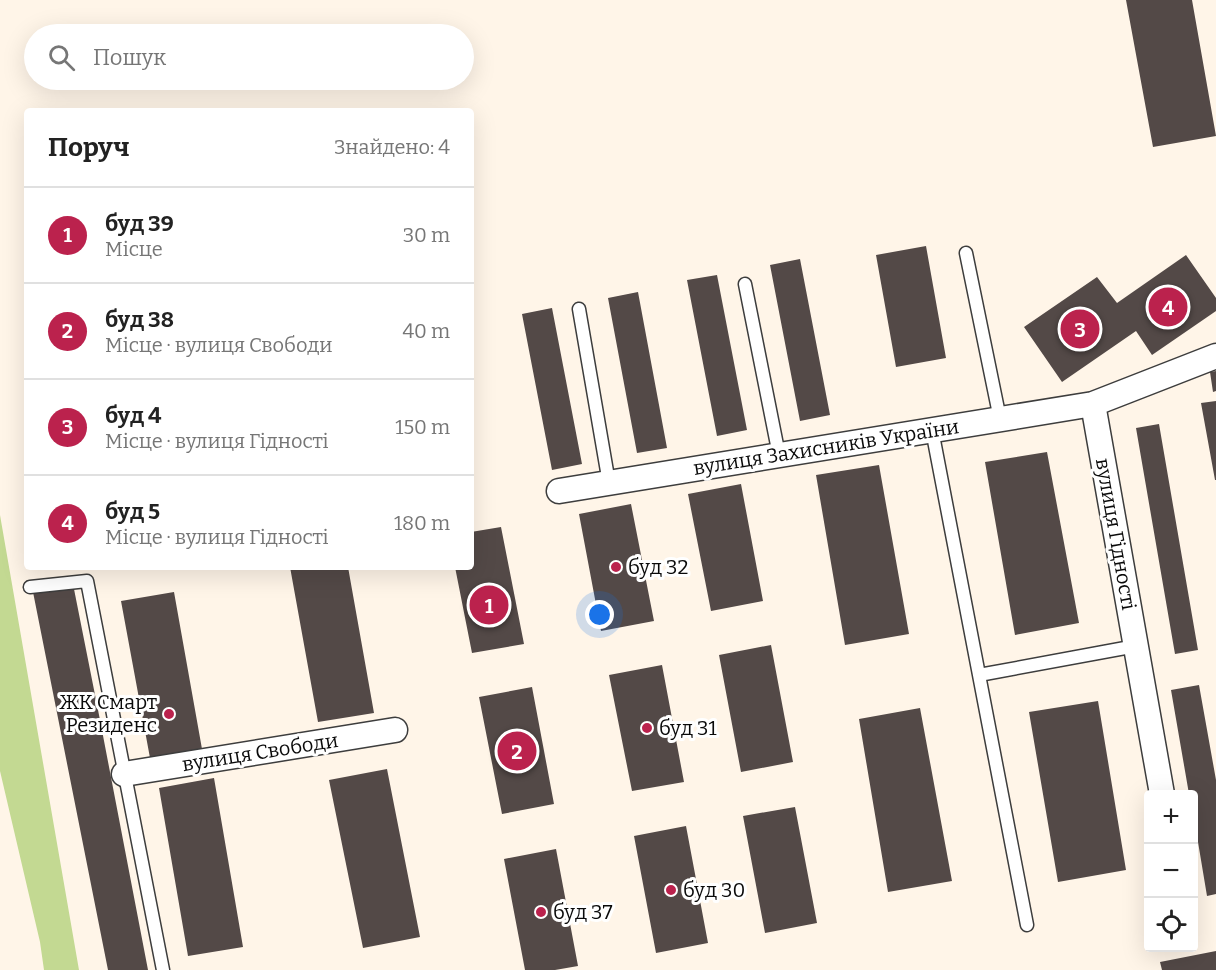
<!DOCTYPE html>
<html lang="uk">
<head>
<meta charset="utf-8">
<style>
	:root { --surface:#fff; --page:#f6f6f6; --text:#222; --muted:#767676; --line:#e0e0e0; --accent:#bb224d }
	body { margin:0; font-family:Bitter,serif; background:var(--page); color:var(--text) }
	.controls { position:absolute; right:18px; bottom:18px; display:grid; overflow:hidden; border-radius:6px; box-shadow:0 6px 24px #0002 }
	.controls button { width:54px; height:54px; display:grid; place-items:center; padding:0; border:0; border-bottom:2px solid var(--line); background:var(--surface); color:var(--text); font:30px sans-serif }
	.you { position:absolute; left:600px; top:615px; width:21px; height:21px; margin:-15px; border:4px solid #fff; border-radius:50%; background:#1a73e8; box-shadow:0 0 0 9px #1a73e833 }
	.badge { display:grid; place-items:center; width:39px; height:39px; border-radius:50%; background:var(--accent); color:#fff; font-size:20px; font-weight:700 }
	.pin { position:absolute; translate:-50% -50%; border:3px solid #fff; box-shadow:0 2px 6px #0006 }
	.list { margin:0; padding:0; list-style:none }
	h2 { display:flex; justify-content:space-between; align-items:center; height:78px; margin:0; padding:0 24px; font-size:26px }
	h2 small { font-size:20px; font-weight:400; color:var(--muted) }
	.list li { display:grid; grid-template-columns:39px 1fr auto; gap:18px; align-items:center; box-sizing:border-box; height:96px; padding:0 24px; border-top:2px solid var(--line) }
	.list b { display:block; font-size:22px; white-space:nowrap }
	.list p { margin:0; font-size:20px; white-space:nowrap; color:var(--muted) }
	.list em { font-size:20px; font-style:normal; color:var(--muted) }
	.icon { flex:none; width:33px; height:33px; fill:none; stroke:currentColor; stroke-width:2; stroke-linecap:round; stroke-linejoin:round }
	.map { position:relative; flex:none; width:1216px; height:970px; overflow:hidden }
	.search { position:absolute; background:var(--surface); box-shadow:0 6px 24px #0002; left:24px; top:24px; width:450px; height:66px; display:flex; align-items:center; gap:15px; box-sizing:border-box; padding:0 21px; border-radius:33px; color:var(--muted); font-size:22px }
	.panel { position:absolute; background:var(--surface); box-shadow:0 6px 24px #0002; left:24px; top:108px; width:450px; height:462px; border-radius:6px }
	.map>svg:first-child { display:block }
	.forest { fill:#c3d992 }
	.building { fill:#534947 }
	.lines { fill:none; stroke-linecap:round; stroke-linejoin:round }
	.lane-casing { stroke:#3d3d3d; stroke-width:15 }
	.street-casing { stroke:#3d3d3d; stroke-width:27 }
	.lane { stroke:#fff; stroke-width:12 }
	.street { stroke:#fff; stroke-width:24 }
	.poi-dot { fill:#bb224d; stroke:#fff; stroke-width:2 }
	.labels { text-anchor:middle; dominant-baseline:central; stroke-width:6; stroke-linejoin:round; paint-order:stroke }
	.street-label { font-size:20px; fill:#0a0a0a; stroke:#fff }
	.poi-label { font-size:20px; fill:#0a0a0a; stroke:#fff; text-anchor:start }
</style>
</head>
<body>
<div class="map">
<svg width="1216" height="970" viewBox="0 0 1216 970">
	<rect width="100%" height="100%" fill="#fff5e8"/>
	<path class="forest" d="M0,515L79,970H44L40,942L0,771Z"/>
	<path class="building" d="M1126,0H1192L1216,136L1153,147Z
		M926,246L946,358L896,367L876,255Z
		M1186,255L1216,298V311L1152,355L1136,331L1062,382L1024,327L1097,277L1117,303Z
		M800,259L830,415L800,421L770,265Z
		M717,275L747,430L717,436L687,280Z
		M638,292L667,448L637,453L608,298Z
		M552,308L582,464L552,470L522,314Z
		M1216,371V391L1213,392L1210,372Z
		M1216,401V480H1215L1201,403Z
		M1159,424L1198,650L1175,654L1136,428Z
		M1047,452L1079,623L1015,635L985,462Z
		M879,465L909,634L845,645L816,475Z
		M741,484L763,601L711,611L688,494Z
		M631,504L654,621L601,631L579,514Z
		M501,527L524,644L472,653L455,567H471V532Z
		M290,567H348L374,713L318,722Z
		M73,584L100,720L148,970H108L33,592Z
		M174,592L202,749L150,758L121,601Z
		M771,645L793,762L741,772L719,655Z
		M662,665L684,782L632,791L609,675Z
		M1199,685L1216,780V894L1207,896L1194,818V795L1189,794L1171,690Z
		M532,687L554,804L502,814L479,697Z
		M1098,701L1126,870L1058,882L1029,712Z
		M920,708L952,881L888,892L859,719Z
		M387,769L420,937L363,948L329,780Z
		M214,778L243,947L188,956L159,788Z
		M795,807L817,923L765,933L743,816Z
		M686,826L708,943L656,953L634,836Z
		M556,849L578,966L555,970H525L504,859Z
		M1216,951V970H1162L1160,962Z"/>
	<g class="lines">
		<defs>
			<path id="lane" d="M966,253L1000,419
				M745,284L779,455
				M579,309L609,483
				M932,430L1027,925
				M30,587L87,581L163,970
				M979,675L1136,646"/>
			<path id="street" d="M559,491L1093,404
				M124,774L395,730
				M1162,794L1093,404L1216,356"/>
		</defs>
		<use href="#lane" class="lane-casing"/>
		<use href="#street" class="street-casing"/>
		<use href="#lane" class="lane"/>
		<use href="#street" class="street"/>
	</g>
	<g class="poi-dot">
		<circle cx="616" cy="567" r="6"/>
		<circle cx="169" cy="714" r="6"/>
		<circle cx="647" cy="728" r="6"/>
		<circle cx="671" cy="890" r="6"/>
		<circle cx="541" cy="912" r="6"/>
	</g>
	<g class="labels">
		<g class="street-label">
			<text transform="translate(826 447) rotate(-9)">вулиця Захисників України</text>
			<text transform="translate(1116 534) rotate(80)">вулиця Гідності</text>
			<text transform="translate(260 752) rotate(-9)">вулиця Свободи</text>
		</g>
		<g class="poi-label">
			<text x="628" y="567">буд 32</text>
			<text x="157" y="702" text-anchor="end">ЖК Смарт<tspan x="157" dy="23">Резиденс</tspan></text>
			<text x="659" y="728">буд 31</text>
			<text x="683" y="890">буд 30</text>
			<text x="553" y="912">буд 37</text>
		</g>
	</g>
</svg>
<div class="controls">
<button>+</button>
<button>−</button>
<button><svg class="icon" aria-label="locate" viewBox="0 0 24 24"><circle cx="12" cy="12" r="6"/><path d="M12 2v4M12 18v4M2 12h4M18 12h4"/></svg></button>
</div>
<div class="you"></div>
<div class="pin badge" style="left:489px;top:605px">1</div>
<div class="pin badge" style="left:517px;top:751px">2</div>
<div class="pin badge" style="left:1080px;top:329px">3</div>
<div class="pin badge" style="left:1168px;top:307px">4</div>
<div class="search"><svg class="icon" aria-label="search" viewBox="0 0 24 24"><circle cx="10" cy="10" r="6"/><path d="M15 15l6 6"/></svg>Пошук</div>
<section class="panel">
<h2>Поруч<small>Знайдено: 4</small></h2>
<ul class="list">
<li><span class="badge">1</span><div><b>буд 39</b><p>Місце</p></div><em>30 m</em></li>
<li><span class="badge">2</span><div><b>буд 38</b><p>Місце · вулиця Свободи</p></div><em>40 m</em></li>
<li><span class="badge">3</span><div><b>буд 4</b><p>Місце · вулиця Гідності</p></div><em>150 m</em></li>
<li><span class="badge">4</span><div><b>буд 5</b><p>Місце · вулиця Гідності</p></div><em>180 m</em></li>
</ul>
</section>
</div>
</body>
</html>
